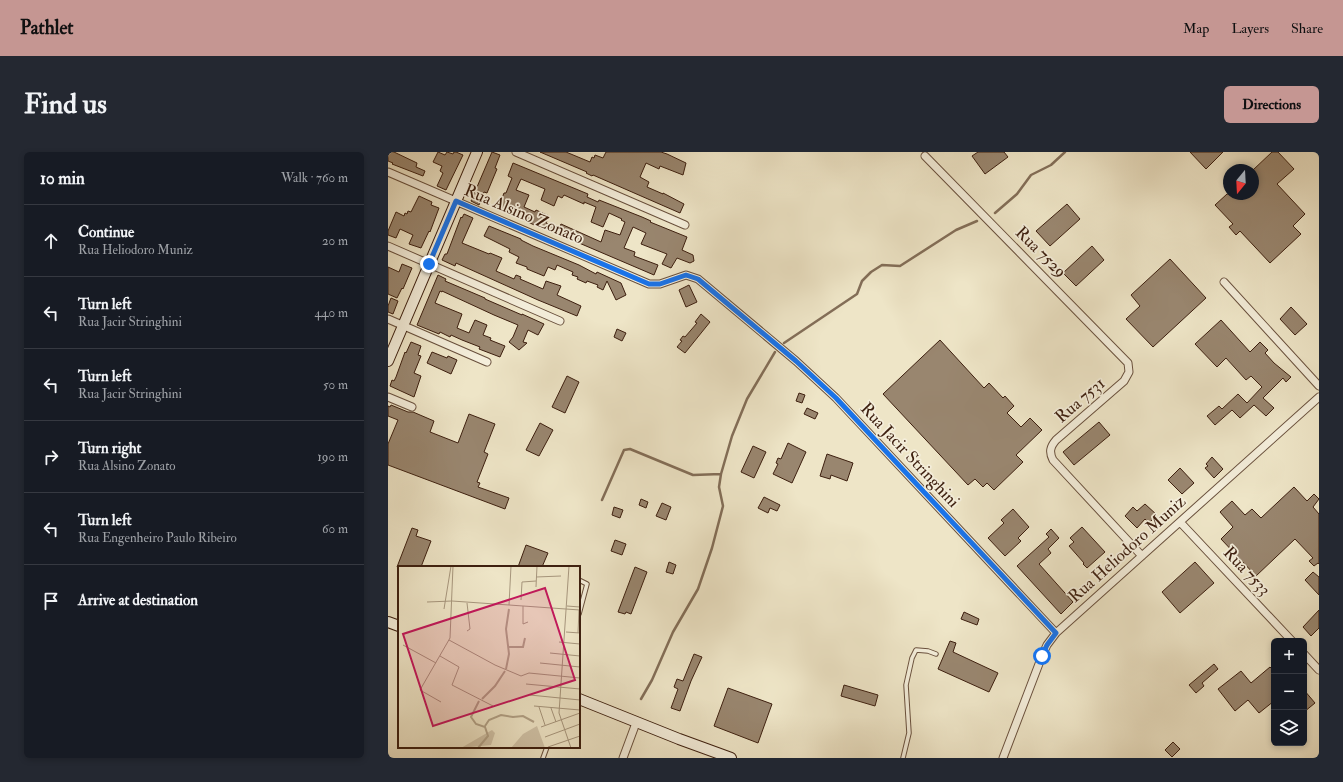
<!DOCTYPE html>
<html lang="en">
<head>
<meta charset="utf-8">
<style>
	:root { --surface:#171b24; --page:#242831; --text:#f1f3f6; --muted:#9ea1a6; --line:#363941; --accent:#c59692 }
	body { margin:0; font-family:"IM FELL Double Pica",serif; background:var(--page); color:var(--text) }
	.controls { position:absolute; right:12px; bottom:12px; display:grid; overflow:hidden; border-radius:6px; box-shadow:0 2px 6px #0003 }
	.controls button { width:36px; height:36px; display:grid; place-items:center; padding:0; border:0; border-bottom:1px solid var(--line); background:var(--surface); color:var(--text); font:20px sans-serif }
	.compass { position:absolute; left:835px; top:12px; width:36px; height:36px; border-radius:50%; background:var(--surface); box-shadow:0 2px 6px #0003; rotate:198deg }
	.stop { position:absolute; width:12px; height:12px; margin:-9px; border:3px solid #1a73e8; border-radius:50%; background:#fff }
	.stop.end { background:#1a73e8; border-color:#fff; box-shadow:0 1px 4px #0008 }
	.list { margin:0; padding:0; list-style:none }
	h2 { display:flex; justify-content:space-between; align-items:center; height:52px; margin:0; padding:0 16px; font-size:17px }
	h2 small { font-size:13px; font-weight:400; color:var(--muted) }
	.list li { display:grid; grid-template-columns:26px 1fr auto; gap:12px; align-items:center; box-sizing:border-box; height:72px; padding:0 16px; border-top:1px solid var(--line) }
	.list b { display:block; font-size:15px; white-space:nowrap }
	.list p { margin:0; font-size:13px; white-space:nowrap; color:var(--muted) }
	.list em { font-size:13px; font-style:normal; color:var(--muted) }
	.icon { flex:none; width:22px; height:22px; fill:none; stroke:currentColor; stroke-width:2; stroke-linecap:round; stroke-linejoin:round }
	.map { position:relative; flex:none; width:931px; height:606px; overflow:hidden; border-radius:6px }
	header { display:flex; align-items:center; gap:24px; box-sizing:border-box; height:56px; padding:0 20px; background:var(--accent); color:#111 }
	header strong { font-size:19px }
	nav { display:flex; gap:22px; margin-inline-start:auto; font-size:14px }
	.intro { display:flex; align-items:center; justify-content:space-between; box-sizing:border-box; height:96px; padding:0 24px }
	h1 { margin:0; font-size:28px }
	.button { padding:10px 18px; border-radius:6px; background:var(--accent); color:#111; font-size:14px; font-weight:700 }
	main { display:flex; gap:24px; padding:0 24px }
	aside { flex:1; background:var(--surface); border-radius:6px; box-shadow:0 2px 6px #0003 }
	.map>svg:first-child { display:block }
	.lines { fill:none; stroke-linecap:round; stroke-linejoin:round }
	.stream { stroke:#836e58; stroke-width:2.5 }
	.building { fill:#99866f; stroke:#3d1f0f; fill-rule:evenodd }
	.lane-casing { stroke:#69503d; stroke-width:5.5 }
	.street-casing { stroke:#69503d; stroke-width:9 }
	.secondary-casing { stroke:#3d1f0f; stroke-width:12 }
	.lane { stroke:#f4eedb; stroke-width:3.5 }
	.street { stroke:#f4eedb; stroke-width:7 }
	.secondary { stroke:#f4eedb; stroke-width:10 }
	.route { stroke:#1a73e8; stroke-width:5 }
	.labels { text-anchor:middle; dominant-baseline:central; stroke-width:3.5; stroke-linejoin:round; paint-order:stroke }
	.street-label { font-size:17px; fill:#3d1f0f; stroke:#f4eedb }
	.inset-river { fill:none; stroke:#b2a288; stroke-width:2 }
	.inset-road { fill:none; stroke:#a7967d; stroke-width:1 }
	.view { fill:#c2185b; fill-opacity:0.15; stroke:#c2185b; stroke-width:2 }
	.inset-edge { fill:none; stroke:#3d1f0f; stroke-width:2 }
</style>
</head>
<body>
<header>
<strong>Pathlet</strong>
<nav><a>Map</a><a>Layers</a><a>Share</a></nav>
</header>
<div class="intro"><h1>Find us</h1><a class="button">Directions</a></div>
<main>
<aside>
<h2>10 min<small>Walk · 760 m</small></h2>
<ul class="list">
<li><svg class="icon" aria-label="ahead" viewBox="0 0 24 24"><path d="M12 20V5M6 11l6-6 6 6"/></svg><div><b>Continue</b><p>Rua Heliodoro Muniz</p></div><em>20 m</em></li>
<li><svg class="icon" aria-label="left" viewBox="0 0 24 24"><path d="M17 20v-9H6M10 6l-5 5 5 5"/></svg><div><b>Turn left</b><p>Rua Jacir Stringhini</p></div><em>440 m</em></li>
<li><svg class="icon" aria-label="left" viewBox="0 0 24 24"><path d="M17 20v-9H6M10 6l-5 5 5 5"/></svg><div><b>Turn left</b><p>Rua Jacir Stringhini</p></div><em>50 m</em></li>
<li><svg class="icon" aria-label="right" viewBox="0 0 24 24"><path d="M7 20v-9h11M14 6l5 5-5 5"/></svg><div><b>Turn right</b><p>Rua Alsino Zonato</p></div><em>190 m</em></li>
<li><svg class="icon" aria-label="left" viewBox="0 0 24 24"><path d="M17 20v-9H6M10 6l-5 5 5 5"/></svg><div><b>Turn left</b><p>Rua Engenheiro Paulo Ribeiro</p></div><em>60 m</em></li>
<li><svg class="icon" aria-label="arrive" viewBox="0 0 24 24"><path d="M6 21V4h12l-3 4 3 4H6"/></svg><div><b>Arrive at destination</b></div></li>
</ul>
</aside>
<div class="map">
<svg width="931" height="606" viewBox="0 0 931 606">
	<rect width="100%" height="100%" fill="#eee5c7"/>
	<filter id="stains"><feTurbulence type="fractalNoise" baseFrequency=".005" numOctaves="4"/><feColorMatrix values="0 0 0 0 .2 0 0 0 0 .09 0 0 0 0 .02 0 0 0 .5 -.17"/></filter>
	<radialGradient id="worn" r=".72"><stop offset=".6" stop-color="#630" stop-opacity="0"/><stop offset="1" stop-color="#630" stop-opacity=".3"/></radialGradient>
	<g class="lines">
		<path class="stream" d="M607,61L629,42L643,23L663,13L677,0
			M396,191L469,142L474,129L483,120L494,113L512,114L568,78L589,69
			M214,348L236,298L242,297L305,323L333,322
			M253,547L264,528L285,480L310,437L324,396L335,354L331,335L333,322L344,284L359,247L387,200"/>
	</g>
	<path class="building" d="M0,0H6L29,11L28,15L37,19L35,24L4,12L5,11L0,9Z
		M50,0L57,3L59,0L65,2L66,0H68L75,3L58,38L49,34L55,21L52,19L54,14L45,10Z
		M104,0L112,3L107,16L109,17L99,41L96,40L91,53L83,49Z
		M152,0H178L202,10L204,5L206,6L207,3L215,6L218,0H273L279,2L298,11L295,23L272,14L271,17L258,11L252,25L261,30L259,35L275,42V41L296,52L292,61L205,23L204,24L198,21L199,20Z
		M590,0H616L620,5L597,22L584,4Z
		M802,0H835L818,17Z
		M884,0H890L906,17L889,32L917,62L905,74L913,82L882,111L852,79L848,83L841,75L845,72L827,53L839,42H865V18Z
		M125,11L200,42L199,45L210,50L211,48L254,65L263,69L262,70L299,85L294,98L305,103L306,109L302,111L289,106L283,116L274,112L279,102L253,92L258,81L245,75L236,96L247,100L246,104L270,113L266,123L156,76L155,77L142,71L110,56L116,41H118L124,26L120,24ZM133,27L157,37L153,48L166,54L170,44L174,46L176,43L196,52V50L208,55L203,70L215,75L221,61L234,67L233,68L237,70L232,83L217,78L213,90L173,72L171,76L158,71L161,64L148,58L147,60L136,55L141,43L128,38Z
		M31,44L44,50L43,53L51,56L42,80L41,79L33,96L21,92L25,83L12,77L8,86L0,83V79L8,60L16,64L17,61L19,62L20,59L23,60Z
		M679,52L692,67L662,94L648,79Z
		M76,62L85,66L74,91L101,102L102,101L114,106L108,119L126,127L128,123L133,125L132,127L155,137L158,129L173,134L169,143L193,154L189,164L150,148L68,111L67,114L54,108L57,102H59L73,65L74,66Z
		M101,74L133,87V88L145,94L191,113L208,122L209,120L233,131L238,143L228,148L219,129L215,138L209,135L210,133L199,129L198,131L189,127L190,125L184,123L185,120L169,113L167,118L160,115L156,124L139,117V115L128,111L131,105L121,100L122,97L96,84Z
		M704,94L716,108L688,134L675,121Z
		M782,107L818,146L765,195L738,167L752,154L743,143Z
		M14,112L24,116L15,137L14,136L9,146L0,142V115L11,120Z
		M50,123L58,127L57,129L97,146V147L134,163V162L156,172L150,183L140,178L135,190L139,191L131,198L121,190L125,185L130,173L106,163L54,139V140L52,139L47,151L74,162L69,176L81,181L87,168L99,173L95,183L103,186L102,188L117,194L112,205L91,197L92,195L74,188L63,183L62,185L52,180L51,182L29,173Z
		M301,133L309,150L298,155L291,138Z
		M3,146L10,149L5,162L0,160V154Z
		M903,155L919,172L907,183L892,167Z
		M313,162L322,170L297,201L289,195L294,189L292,188L295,184L297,185L309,171L307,170Z
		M833,168L862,200L872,190L880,198L877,201L886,211L903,225L898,230L895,226L875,246L886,256L878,264L866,253L852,266L844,258L827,273L819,264L831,254L834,257L850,242L859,251L874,235L863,224L858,228L838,206L829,215L807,192Z
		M229,177L238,181L234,189L226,185Z
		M552,188L596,236L601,231L615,246L617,244L626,254L619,261L633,275L642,266L654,278L628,303L635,310L606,338L599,331L595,335L587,327L580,333L495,242Z
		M23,190L33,194L30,203L33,204L26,221L33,224L26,245L2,234L4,228L6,229L8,225L17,200L18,201Z
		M44,200L59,206L60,204L69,208L63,222L39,211Z
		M179,224L191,230L177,261L164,255Z
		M411,241L417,243L414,251L408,249Z
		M3,253L20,260H25L46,269L42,280L70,291L81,262L107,272L96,300L100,302L89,330L92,331L90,335L121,346L117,357L0,313V292L10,268L0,264V254L2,255Z
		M419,256L430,261L427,267L416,262Z
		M711,270L722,283L686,313L675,300Z
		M152,271L165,278L151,304L138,298Z
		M400,291L418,300L404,331L385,322L390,312L388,311L390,306L393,307Z
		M365,294L378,300L366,326L353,320Z
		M439,302L465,311L459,329L443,323L442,327L432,324Z
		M824,305L835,317L826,326L817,316L820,314L818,312Z
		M792,316L806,331L794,342L780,328Z
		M906,335L919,349L926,342L931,347L925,355L931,362V412L930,411L926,414L921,409L925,406L907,387L868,424L833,387L845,375L832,360L844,349L857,363L864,357L873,366Z
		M376,345L392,353L389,359L382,356L380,361L370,356Z
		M253,347L260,350L258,356L251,353Z
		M274,351L283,355L278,368L268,364Z
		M757,352L769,363L761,371L757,367L749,376L737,364L745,355L749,359Z
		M226,355L235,358L232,366L224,363Z
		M625,357L641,375L630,386L633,389L617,404L600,386L616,371L613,368Z
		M694,375L717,400L699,416L695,412L696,411L681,394L686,390L682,386Z
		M24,376L30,378L28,384L43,389L33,415H9Z
		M663,377L671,386L660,397L663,401L651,412L685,450L673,462L629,414L661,385L658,382Z
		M227,388L238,392L234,403L223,399Z
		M138,393L160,401L154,415H130Z
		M281,410L288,413L285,422L278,420Z
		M807,410L826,431L792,461L774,440Z
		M247,415L259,420L243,462L238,460L237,462L230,460Z
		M925,420L931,425V443L917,428Z
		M931,458V476L923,484L915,475Z
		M576,460L591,467L589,473L573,467Z
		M562,489L568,491L565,500L610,521L601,540L550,517Z
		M306,502L314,505L303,529L292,559L283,556L290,537L286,535L289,527L295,529Z
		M826,512L830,517L814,531L816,534L808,541L801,533Z
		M882,515L886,519V549L871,561L860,548L847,559L830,537L853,519L863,531Z
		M456,533L490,543L487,554L453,544Z
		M340,536L384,552L370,591L326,574Z
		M916,538L927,551L916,560Z
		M785,590L792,597L784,605L777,598Z"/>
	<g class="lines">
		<defs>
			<path id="lane" d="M191,428L199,432L191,462
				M155,606L159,595
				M515,606L521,581L518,533L524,506L528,498L540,499L548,502"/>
			<path id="street" d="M128,0L297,73
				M537,4L740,211L741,220L736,229L668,288C662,295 661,300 665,308L754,404
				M0,20L261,132H272L298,123L310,127L408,209L448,246L668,481
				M0,94L172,169
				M836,130L931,234
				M0,167L99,210
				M0,245L24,255
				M792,370L904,489
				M916,502L931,518
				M235,606L248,571
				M615,606L654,504L659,493L668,481L931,245"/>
			<path id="secondary" d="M0,209L89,0
				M0,470L11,474
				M191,547L291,587L343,606"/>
		</defs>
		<use href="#lane" class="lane-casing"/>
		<use href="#street" class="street-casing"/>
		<use href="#secondary" class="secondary-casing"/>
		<use href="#lane" class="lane"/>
		<use href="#street" class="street"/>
		<use href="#secondary" class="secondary"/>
	</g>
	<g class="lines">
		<path class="route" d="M41,112L68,49L261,132H272L298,123L310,127L408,209L448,246L668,481L659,493L654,504"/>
	</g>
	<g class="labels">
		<g class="street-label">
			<text transform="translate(136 62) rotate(23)">Rua Alsino Zonato</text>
			<text transform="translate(653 100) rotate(45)">Rua 7529</text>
			<text transform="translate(692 248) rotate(-41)">Rua 7531</text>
			<text transform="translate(522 303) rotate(47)">Rua Jacir Stringhini</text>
			<text transform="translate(739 397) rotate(-42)">Rua Heliodoro Muniz</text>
			<text transform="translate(859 419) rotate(47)">Rua 7533</text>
		</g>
	</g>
	<g transform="translate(10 414)">
		<rect width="182" height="182" fill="#eee5c7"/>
		<path d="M139,160L147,182H113L125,168ZM94,164L97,167L93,179L63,182Z" fill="#d0c3a8"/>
		<path class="inset-river" d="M111,81H125L127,72M108,103L111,88L108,63L111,43M84,133L97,120L107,105M87,160L91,154L103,149L115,151L125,150L136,156M80,182L90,170L87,161L78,158L73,151L81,135"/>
		<path class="inset-road" d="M171,0L161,147L173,182M138,11L163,10M138,21L139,0M123,34L124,16L138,15M29,36L54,35L182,44M111,39L113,0M125,40V58L130,56M169,40L182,41M46,43L53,0M69,65L72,63L69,37M168,66L182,67M180,67L181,44M51,74L97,99L123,110L131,107L182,112M161,76L182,78M5,79L38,97M152,87L182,90M42,90L61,101L54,119L95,140M142,97L182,101M128,118L182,123M132,129L182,134M43,136L22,124L52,72L55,0M136,140L182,144M141,141L147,159M153,142L158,156M143,161L182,147M147,171L182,158M150,181L182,170"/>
		<path class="view" d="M147,22L177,114L35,160L5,68Z"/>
		<rect width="182" height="182" class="inset-edge"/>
	</g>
	<rect width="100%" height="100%" filter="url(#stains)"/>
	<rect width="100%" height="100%" fill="url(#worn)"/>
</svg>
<div class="controls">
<button>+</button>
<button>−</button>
<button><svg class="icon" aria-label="layers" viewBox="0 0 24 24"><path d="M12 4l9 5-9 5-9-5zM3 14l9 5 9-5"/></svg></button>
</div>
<svg class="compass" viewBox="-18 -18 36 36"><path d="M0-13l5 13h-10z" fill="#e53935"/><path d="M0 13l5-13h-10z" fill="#9ea1a6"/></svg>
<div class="stop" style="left:654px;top:504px"></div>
<div class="stop end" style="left:41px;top:112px"></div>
</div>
</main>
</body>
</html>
